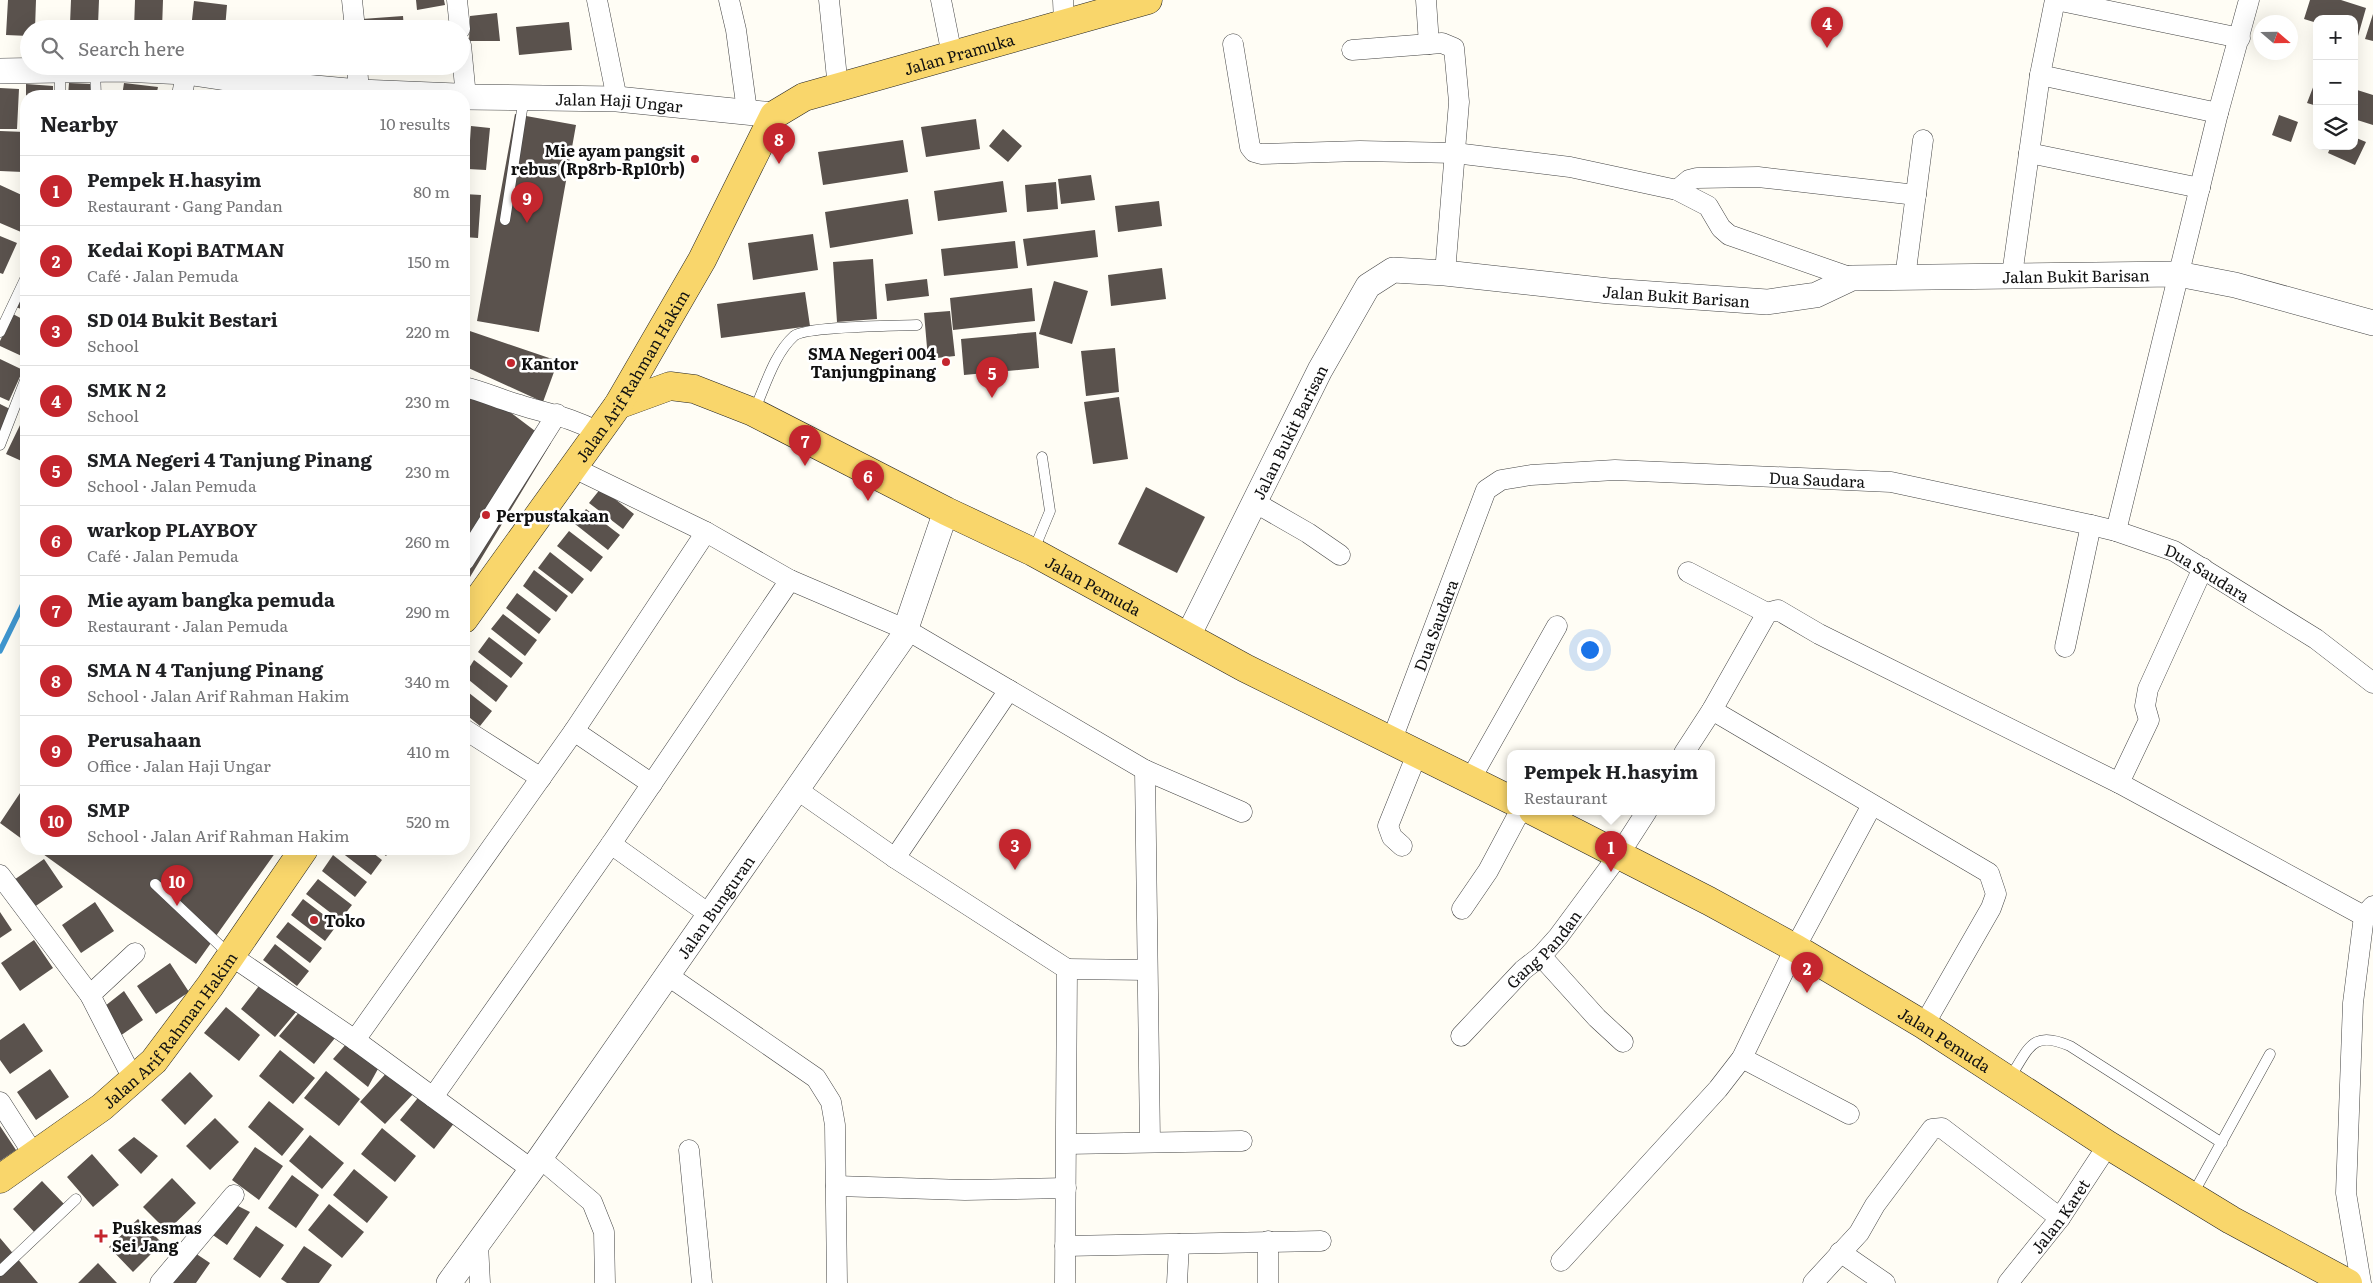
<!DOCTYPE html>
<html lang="en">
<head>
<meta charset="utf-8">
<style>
	:root { --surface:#fff; --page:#f6f6f6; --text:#202124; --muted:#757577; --line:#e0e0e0; --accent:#c4262e }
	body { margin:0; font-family:Literata,serif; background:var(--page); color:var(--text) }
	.controls { position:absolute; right:15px; top:15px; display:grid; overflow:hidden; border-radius:10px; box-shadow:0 5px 20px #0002 }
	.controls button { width:45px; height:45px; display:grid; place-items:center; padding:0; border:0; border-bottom:1px solid var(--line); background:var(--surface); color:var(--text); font:25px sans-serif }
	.compass { position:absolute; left:2253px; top:15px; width:45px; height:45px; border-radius:50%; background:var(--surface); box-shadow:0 5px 20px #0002; rotate:110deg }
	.you { position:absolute; left:1589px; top:649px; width:18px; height:18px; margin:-12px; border:4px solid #fff; border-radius:50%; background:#1a73e8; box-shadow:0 0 0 8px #1a73e833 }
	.badge { display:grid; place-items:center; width:32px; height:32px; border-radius:50%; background:var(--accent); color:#fff; font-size:16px; font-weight:700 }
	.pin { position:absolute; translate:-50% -41px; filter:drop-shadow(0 1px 2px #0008) }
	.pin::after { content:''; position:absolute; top:26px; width:18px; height:15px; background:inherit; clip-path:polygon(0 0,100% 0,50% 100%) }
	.popup { position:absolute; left:1507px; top:750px; width:208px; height:65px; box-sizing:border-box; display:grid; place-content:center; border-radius:10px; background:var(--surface); filter:drop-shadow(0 1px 4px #0005); font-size:16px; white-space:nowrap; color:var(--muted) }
	.popup b { font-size:19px; color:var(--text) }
	.popup::after { content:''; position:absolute; left:50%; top:100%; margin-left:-10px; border:10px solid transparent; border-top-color:var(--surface) }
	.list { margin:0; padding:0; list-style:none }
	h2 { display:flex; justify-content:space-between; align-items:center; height:65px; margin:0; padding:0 20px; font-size:21px }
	h2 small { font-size:16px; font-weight:400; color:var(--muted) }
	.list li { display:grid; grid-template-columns:32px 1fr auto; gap:15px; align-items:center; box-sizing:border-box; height:70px; padding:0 20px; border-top:1px solid var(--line) }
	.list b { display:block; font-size:19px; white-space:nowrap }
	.list p { margin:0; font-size:16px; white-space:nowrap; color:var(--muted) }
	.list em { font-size:16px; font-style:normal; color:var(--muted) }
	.icon { flex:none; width:28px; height:28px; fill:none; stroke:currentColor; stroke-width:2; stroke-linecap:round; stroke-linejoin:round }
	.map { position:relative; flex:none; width:2373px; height:1283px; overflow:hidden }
	.search { position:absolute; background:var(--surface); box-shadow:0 5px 20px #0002; left:20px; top:20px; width:450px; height:55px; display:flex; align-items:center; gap:12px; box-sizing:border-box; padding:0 18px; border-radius:28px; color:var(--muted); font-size:19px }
	.panel { position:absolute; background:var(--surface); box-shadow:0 5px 20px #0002; left:20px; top:90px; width:450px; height:765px; border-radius:20px }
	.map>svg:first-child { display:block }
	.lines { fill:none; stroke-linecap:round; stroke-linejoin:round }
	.stream { stroke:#3f96cf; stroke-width:5.5 }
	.building { fill:#5a524d }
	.service-casing { stroke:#444; stroke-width:11 }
	.minor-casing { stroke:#444; stroke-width:21 }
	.tertiary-casing { stroke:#444; stroke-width:26 }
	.primary-casing { stroke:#222; stroke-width:29 }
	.service { stroke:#fff; stroke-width:10 }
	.minor { stroke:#fff; stroke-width:20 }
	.tertiary { stroke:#fff; stroke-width:25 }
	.primary { stroke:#f9d66b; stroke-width:28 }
	.poi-dot { fill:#c4262e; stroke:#fff; stroke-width:2 }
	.labels { text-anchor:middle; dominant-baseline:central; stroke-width:5; stroke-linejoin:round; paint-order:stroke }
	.street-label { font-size:16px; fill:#111; stroke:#fff }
	.poi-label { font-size:16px; font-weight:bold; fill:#111; stroke:#fff; text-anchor:start }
</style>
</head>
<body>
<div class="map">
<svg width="2373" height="1283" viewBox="0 0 2373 1283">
	<rect width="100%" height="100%" fill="#fffdf5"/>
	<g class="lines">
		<path class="stream" d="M0,651L26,598"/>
	</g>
	<path class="building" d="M8,0H36L35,29H29V36L6,35Z
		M71,0H99L98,25L70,24Z
		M135,0H163L162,29H134Z
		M416,0H444L445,5L417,10Z
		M2310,0H2341L2366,8L2358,36L2354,35V19H2317V23L2304,19Z
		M194,1L227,5L225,29H191Z
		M497,13L500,41H469L470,16Z
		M2373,14V41L2365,39Z
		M403,16L404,29H362V19Z
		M569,22L572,50L519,55L516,27Z
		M2317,77V106L2307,103Z
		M69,83L92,84L93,96H68Z
		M124,83L158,87L156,96H122Z
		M26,84L53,86V96H26Z
		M0,88L19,89L17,129H0Z
		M2354,89L2373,95V125L2354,119Z
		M515,114L576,125L539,332L477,321Z
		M2279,115L2298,122L2291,142L2272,135Z
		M976,119L980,149L926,157L921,127Z
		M471,126L490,128L486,170L468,169Z
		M1003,129L1022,146L1008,162L989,146Z
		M0,131L25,132L23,172L0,171Z
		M2354,137L2366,142L2355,165L2328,153L2331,146H2354Z
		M903,140L908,172L823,185L818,152Z
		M1091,175L1095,200L1061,204L1058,179Z
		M1003,181L1007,212L938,221L934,191Z
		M1056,182L1058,209L1027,212L1025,185Z
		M0,185L26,197V221L21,232L0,223Z
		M464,194L481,195L478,238L464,237Z
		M908,199L913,234L830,248L825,212Z
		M1159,201L1162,226L1118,232L1115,206Z
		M1095,230L1098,257L1027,266L1023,239Z
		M813,234L818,270L753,280L748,243Z
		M0,236L17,243L3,274L0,273Z
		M1015,241L1018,268L944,276L941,249Z
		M873,259L877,319L837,322L833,262Z
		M1162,268L1166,299L1111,306L1108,275Z
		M927,279L929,296L887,301L885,284Z
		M1054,281L1088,291L1072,344L1039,334Z
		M26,286V311L16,307Z
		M1032,288L1035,321L953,330L950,298Z
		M805,292L810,326L721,338L717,304Z
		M950,311L955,356L928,359L924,313Z
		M13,314L26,321V358L0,346V341Z
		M464,329L558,361L543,402L464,366Z
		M1036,332L1039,368L964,375L961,339Z
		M1115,348L1119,392L1086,396L1081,351Z
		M0,359L23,370L9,401L0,397Z
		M464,377L551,443L464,587Z
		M1119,397L1128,459L1093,464L1084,402Z
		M0,404L12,410L0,435Z
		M21,423L26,426V463L6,454Z
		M1146,487L1205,517L1177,573L1118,544Z
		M601,488L634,514L623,529L589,503Z
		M586,509L620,535L608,550L575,524Z
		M569,531L603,557L591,572L557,546Z
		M550,552L584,579L572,594L538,568Z
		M534,570L568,596L556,612L523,586Z
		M517,593L551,619L539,634L506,608Z
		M503,614L537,640L525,656L491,629Z
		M489,637L523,663L511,678L478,652Z
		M474,660L508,686L496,702L464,676Z
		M464,689L492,711L480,726L464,713Z
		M26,784V842L0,823Z
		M36,849H278L196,964Z
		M337,849H368L382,860L371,875Z
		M377,849H392L386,856Z
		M333,855L367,882L355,897L322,871Z
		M44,859L63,887L30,910L11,882Z
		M318,879L352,905L340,920L306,894Z
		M303,899L337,925L325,941L291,915Z
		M95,902L114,931L81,953L62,925Z
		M0,912L12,930L0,938Z
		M288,922L322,948L310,963L276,937Z
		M34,940L53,968L20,991L1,963Z
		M275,944L309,971L297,986L263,960Z
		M170,963L189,992L156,1014L137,986Z
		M262,982L297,1011L275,1037L241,1009Z
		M124,991L143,1020L120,1036L105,1006Z
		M226,1007L260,1035L239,1061L204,1033Z
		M301,1010L335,1038L314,1064L279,1036Z
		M24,1023L43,1051L10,1074L0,1060V1040Z
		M347,1043L379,1067L368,1087L333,1059Z
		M280,1050L315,1078L293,1104L259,1076Z
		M50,1069L69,1097L36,1120L17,1092Z
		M390,1069L415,1092L385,1124L360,1102Z
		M326,1071L360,1099L339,1126L304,1098Z
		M190,1072L213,1096L185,1125L161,1100Z
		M421,1094L455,1122L434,1149L400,1120Z
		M269,1101L304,1129L282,1156L248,1127Z
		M215,1118L239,1142L210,1170L186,1146Z
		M0,1126L16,1150L0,1161Z
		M382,1128L416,1156L395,1182L361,1154Z
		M310,1135L344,1163L322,1189L289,1161Z
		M134,1137L158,1156L141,1174L118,1150Z
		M255,1147L283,1166L259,1200L232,1180Z
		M92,1154L119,1185L93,1207L67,1177Z
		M354,1169L388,1197L367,1223L333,1195Z
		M292,1175L319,1195L296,1228L268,1208Z
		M172,1178L196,1203L167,1231L143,1207Z
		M42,1181L65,1205L36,1234L13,1209Z
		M234,1204L250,1212L227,1245L210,1233Z
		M329,1204L364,1232L342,1258L308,1230Z
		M138,1219L162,1243L133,1272L109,1247Z
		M256,1226L284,1245L260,1278L233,1259Z
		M0,1238L38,1283H0Z
		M304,1246L332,1265L319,1283H287L281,1279Z
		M195,1253L210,1263L196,1283H169Z
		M98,1263L117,1283H78Z"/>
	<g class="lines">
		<defs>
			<path id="service" d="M95,70L96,96
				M60,96V70
				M505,220L524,97
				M0,332L26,277
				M754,411C765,387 774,354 794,336C806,326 896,326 917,325
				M0,445L26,378
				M1033,552L1050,511L1042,457
				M155,884L230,955
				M2009,1079C2029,1049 2031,1029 2070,1046L2222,1143
				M2193,1194L2270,1054
				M0,1271L76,1199"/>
			<g id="minor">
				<path d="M352,0L355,29"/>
				<path d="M457,0L460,29"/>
				<path d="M597,0L617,99"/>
				<path d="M729,0L736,30L747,111"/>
				<path d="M829,0L838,88"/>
				<path d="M941,0L952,55"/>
				<path d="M1063,0L1064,23"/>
				<path d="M1426,0L1429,44"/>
				<path d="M2056,0L2240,38"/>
				<path d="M1233,44L1250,147L1254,152L1261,154L1360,151L1455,153L1570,167L1677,190L1708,206L1721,228L1729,235L1852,278"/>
				<path d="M461,45L466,97"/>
				<path d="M1352,50L1442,43L1454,48L1459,102L1445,273"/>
				<path d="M357,66L359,92"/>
				<path d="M2040,75L2218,113"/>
				<path d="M182,96L186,72"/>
				<path d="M2029,153L2200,188"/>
				<path d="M1677,190L1689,180L1697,178L1758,177L1916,195"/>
				<path d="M2012,275L2040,75L2055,0"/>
				<path d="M1905,278L1923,140"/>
				<path d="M464,387C483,391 501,400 520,405C548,414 571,417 598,432"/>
				<path d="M574,468L706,532L790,580L907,630L1009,690"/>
				<path d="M1254,502L1308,533L1340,555"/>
				<path d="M2116,531L2218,113L2249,0"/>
				<path d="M464,561L557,414"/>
				<path d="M1688,572L1767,613"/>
				<path d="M2065,647L2091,525"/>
				<path d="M1712,710L1989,873L1996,894L1991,908L1924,1025"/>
				<path d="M464,729L541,778"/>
				<path d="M574,731L652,784"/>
				<path id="s1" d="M1391,742L1486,490L1501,480L1531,475L1615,470L1891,482L2091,525L2116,531L2174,551L2316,639L2373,683"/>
				<path d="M1684,753L1712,710L1767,613L1778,610L1819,634L2119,783L2364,916"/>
				<path d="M1145,770L1150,1141"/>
				<path d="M1470,780L1557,626"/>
				<path d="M2119,783L2149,720L2145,706L2148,689L2203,568"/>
				<path d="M796,789L895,858L1067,969"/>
				<path d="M611,844L709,914"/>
				<path d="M1402,846L1392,837L1388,826L1417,754"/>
				<path d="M895,858L1009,690L1145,770L1242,812"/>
				<path d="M0,875L90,995L133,1079"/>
				<path d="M1462,909L1488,871L1520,811"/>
				<path d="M230,955L355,1040L531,1169"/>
				<path d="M1541,956L1597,1018L1623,1042"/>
				<path d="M667,975L816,1078L831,1102L835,1125L837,1283"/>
				<path d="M90,995L135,953"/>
				<path id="s2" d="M1461,1036L1523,970L1541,956L1558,937L1618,856L1647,811"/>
				<path d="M355,1040L574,731L706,532"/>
				<path d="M1742,1058L1849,1114"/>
				<path d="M433,1097L611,844L790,580"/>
				<path d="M0,1102L34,1155"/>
				<path d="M1067,1144L1242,1141"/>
				<path d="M689,1150L702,1283"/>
				<path d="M540,1158L592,1202L604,1232L605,1283"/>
				<path d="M836,1186L965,1190L1066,1188"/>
				<path d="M478,1244L480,1283"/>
				<path d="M1065,1246L1321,1241"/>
				<path d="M1840,1252L1885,1283"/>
				<path d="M1561,1261L1718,1089L1742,1058L1795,948L1872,805"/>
				<path d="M160,1283L234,1195"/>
				<path d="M1065,1283L1067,969L1147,970"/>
				<path d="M1177,1283L1179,1244"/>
				<path d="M1268,1283V1241"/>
				<path d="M1813,1283L1859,1233L1875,1205L1932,1129L1942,1128L2060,1218"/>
				<path id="s3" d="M2008,1283L2060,1218L2108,1145"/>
				<path d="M2361,1283L2346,1193L2353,1003L2364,916L2373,906"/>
			</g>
			<g id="tertiary">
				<path d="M0,71L120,69L186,72L260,83L359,92L457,96"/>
				<path id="s4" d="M464,97L617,99L774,115"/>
				<path id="s5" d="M1188,636L1320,370L1368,286L1393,270L1445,273L1609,291L1767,302L1816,295L1852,278L2178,274L2235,285L2373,323"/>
				<path id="s6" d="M449,1283L540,1158L903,637L946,511"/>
			</g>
			<g id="primary">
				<path id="s7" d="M618,405L670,386L694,389L753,412L946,511L1033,552L1245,668L1511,800"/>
				<path id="s8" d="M464,619L618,405L702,260L774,115L804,97L1148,0"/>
				<path id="s9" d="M1533,811L1709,901L1795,948L1924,1025L2108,1145L2231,1220L2348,1283"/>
				<path id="s10" d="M0,1179L102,1107L154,1061L210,986L304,849"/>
			</g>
		</defs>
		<use href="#service" class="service-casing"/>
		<use href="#minor" class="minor-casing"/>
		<use href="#tertiary" class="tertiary-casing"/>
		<use href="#primary" class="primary-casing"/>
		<use href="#service" class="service"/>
		<use href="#minor" class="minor"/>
		<use href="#tertiary" class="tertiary"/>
		<use href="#primary" class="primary"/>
	</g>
	<g class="poi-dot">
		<circle cx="695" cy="159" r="5"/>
		<circle cx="946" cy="362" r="5"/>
		<circle cx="511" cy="363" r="5"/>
		<circle cx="486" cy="515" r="5"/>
		<circle cx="314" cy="920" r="5"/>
		<path d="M98.5 1228.5h5v5h5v5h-5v5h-5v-5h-5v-5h5z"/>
	</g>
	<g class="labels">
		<g class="street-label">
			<text stroke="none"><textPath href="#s8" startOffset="789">Jalan Pramuka</textPath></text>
			<text stroke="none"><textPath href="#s4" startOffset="155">Jalan Haji Ungar</textPath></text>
			<text stroke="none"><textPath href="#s5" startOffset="1112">Jalan Bukit Barisan</textPath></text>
			<text stroke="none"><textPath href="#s5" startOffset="708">Jalan Bukit Barisan</textPath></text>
			<text stroke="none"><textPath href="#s8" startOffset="296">Jalan Arif Rahman Hakim</textPath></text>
			<text stroke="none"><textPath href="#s5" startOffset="228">Jalan Bukit Barisan</textPath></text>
			<text stroke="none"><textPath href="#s1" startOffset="604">Dua Saudara</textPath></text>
			<text stroke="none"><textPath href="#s1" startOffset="1009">Dua Saudara</textPath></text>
			<text stroke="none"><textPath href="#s7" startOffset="525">Jalan Pemuda</textPath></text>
			<text stroke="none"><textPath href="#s1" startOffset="125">Dua Saudara</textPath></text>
			<text stroke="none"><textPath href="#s6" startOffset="461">Jalan Bunguran</textPath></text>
			<text stroke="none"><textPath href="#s2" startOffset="120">Gang Pandan</textPath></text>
			<text stroke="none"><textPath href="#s10" startOffset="228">Jalan Arif Rahman Hakim</textPath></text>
			<text stroke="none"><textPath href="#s9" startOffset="471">Jalan Pemuda</textPath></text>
			<text stroke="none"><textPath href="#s3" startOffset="85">Jalan Karet</textPath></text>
		</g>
		<g class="poi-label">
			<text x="685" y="150" text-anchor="end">Mie ayam pangsit<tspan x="685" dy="18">rebus (Rp8rb-Rp10rb)</tspan></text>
			<text x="936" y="353" text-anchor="end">SMA Negeri 004<tspan x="936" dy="18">Tanjungpinang</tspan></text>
			<text x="521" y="363">Kantor</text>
			<text x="496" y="515">Perpustakaan</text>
			<text x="324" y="920">Toko</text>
			<text x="112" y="1227">Puskesmas<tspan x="112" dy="18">Sei Jang</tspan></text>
		</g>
	</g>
</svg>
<div class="controls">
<button>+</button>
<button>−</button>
<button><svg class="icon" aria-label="layers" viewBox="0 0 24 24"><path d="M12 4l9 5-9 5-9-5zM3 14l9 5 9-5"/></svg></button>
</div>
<svg class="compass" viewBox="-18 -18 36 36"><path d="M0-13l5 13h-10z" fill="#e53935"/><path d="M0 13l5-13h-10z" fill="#757577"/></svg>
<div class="you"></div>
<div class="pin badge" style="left:1611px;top:872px">1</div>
<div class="popup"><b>Pempek H.hasyim</b>Restaurant</div>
<div class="pin badge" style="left:1807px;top:993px">2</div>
<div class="pin badge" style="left:1015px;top:870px">3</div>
<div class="pin badge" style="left:1827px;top:48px">4</div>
<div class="pin badge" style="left:992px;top:398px">5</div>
<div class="pin badge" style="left:868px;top:501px">6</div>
<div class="pin badge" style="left:805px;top:466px">7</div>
<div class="pin badge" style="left:779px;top:164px">8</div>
<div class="pin badge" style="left:527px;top:223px">9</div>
<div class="pin badge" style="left:177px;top:906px">10</div>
<div class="search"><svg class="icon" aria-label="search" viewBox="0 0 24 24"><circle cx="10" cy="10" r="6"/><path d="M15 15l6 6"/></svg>Search here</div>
<section class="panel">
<h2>Nearby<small>10 results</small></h2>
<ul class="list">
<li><span class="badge">1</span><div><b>Pempek H.hasyim</b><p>Restaurant · Gang Pandan</p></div><em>80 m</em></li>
<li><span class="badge">2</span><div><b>Kedai Kopi BATMAN</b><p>Café · Jalan Pemuda</p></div><em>150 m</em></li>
<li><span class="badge">3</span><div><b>SD 014 Bukit Bestari</b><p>School</p></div><em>220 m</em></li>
<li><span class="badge">4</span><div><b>SMK N 2</b><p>School</p></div><em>230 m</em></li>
<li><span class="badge">5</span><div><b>SMA Negeri 4 Tanjung Pinang</b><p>School · Jalan Pemuda</p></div><em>230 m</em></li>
<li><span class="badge">6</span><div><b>warkop PLAYBOY</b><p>Café · Jalan Pemuda</p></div><em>260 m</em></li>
<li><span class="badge">7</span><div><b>Mie ayam bangka pemuda</b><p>Restaurant · Jalan Pemuda</p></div><em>290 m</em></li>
<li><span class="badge">8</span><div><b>SMA N 4 Tanjung Pinang</b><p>School · Jalan Arif Rahman Hakim</p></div><em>340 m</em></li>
<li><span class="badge">9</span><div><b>Perusahaan</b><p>Office · Jalan Haji Ungar</p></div><em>410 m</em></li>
<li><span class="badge">10</span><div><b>SMP</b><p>School · Jalan Arif Rahman Hakim</p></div><em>520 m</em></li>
</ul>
</section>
</div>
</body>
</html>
